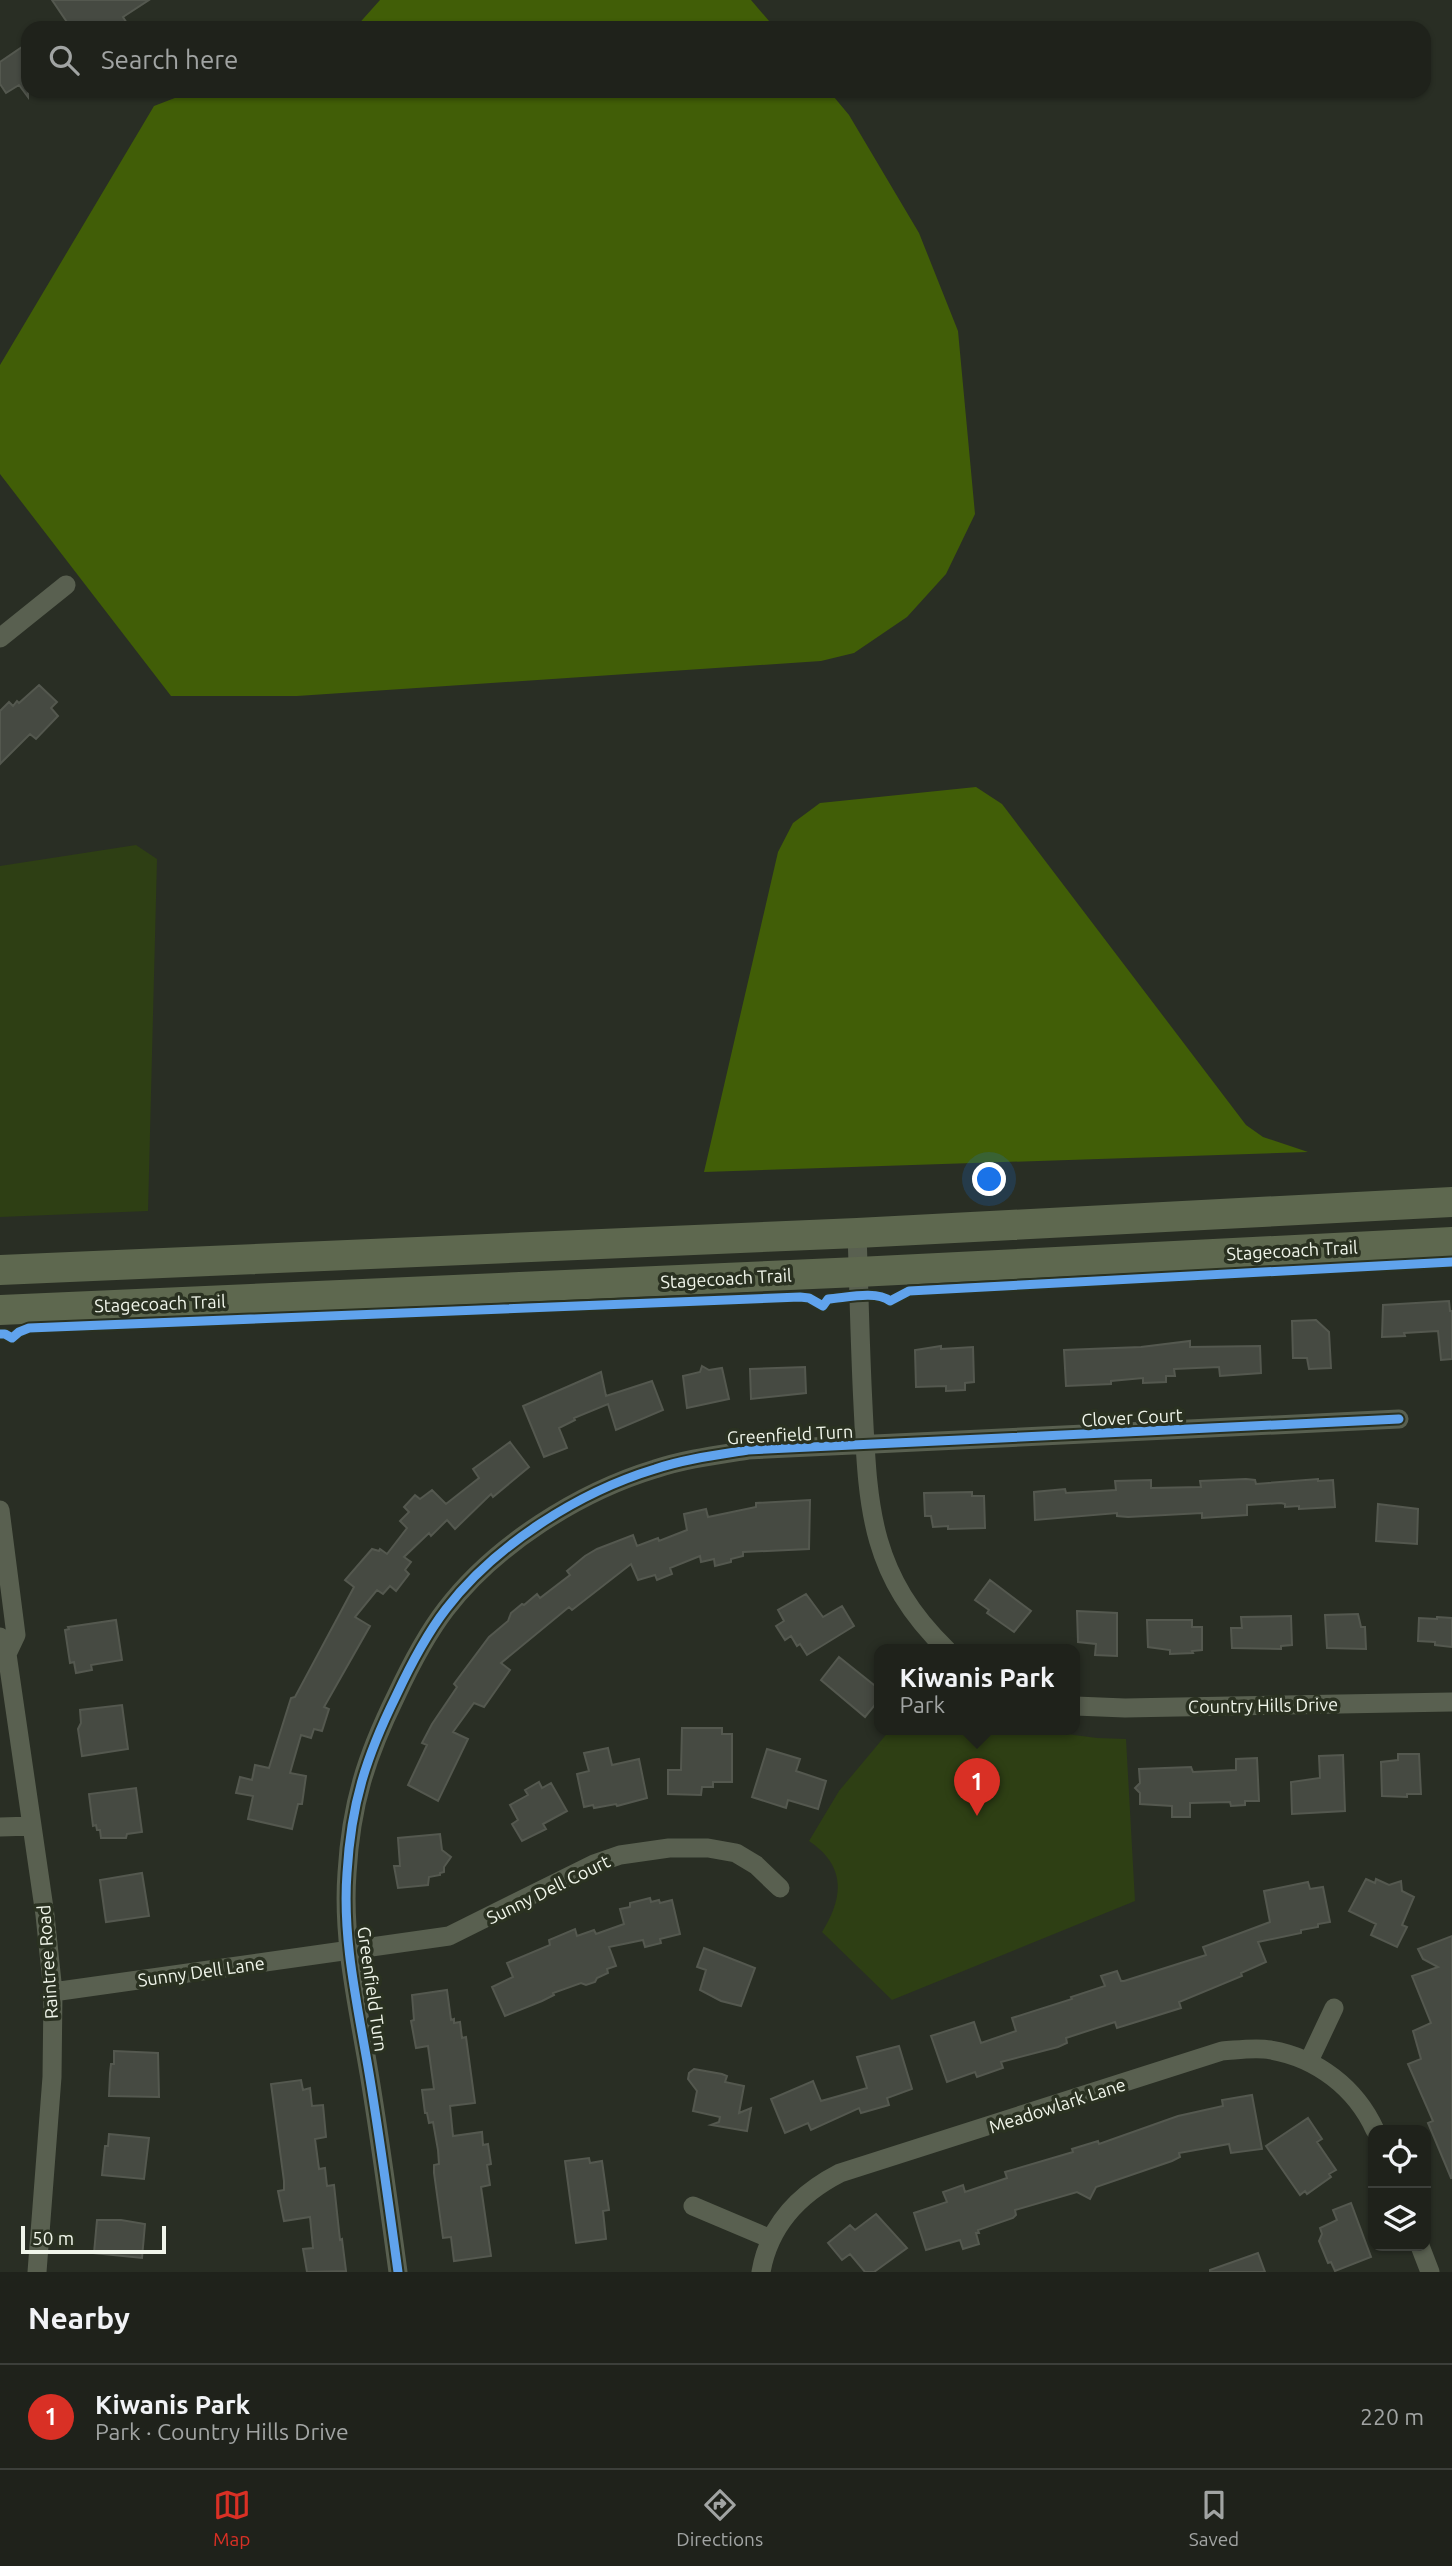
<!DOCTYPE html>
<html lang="en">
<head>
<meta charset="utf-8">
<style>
	:root { --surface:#1f221b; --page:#2c2f28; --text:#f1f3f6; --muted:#a1a4a3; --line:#3c3f3a; --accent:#d93025 }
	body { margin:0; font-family:Ubuntu,sans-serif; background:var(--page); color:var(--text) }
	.controls { position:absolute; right:21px; bottom:21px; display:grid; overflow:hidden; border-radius:14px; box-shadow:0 2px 5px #0004 }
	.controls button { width:63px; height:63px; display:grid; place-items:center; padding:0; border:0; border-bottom:2px solid var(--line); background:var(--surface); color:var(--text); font:35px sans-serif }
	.scale { position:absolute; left:21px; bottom:18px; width:145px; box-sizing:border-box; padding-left:7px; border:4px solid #f0f5ea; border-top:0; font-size:19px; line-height:24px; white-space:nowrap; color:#f0f5ea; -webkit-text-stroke:5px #2a3121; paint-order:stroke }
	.you { position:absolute; left:990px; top:1180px; width:24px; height:24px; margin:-18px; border:5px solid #fff; border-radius:50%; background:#1a73e8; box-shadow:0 0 0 10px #1a73e833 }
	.badge { display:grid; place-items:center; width:46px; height:46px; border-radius:50%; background:var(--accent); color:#fff; font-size:23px; font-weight:700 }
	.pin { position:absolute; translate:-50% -58px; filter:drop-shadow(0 2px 4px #0008) }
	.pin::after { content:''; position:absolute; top:37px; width:24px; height:21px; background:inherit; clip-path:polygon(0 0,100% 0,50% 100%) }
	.popup { position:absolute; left:874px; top:1644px; width:206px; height:91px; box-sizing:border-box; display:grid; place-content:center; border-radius:14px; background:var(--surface); filter:drop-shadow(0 2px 5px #0005); font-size:23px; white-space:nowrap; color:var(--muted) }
	.popup b { font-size:26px; color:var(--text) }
	.popup::after { content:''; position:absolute; left:50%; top:100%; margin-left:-14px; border:14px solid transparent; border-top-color:var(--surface) }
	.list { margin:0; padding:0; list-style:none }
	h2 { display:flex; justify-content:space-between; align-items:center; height:91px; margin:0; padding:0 28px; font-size:30px }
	h2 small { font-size:23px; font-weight:400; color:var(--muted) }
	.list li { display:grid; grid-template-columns:46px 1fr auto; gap:21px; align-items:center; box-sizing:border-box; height:105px; padding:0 28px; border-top:2px solid var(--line) }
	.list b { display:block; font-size:26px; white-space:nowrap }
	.list p { margin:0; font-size:23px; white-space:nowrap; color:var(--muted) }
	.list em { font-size:23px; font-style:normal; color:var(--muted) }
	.icon { flex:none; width:38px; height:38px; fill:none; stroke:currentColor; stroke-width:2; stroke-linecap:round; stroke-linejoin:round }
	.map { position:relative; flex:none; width:1452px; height:2272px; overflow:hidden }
	.search { position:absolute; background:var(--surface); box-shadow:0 2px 5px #0004; left:21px; right:21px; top:21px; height:77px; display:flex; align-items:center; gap:18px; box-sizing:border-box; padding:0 24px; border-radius:21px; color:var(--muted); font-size:26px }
	.sheet { height:196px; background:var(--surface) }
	nav { display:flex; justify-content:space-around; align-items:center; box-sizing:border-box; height:98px; border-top:2px solid var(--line); background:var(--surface); font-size:19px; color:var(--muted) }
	nav a { display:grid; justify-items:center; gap:4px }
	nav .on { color:var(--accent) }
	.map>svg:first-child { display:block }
	.green { fill:#2e3f14 }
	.forest { fill:#415e07 }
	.building { fill:#464a42; stroke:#54584f; stroke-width:2 }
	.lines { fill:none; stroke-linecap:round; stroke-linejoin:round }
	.street { stroke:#596050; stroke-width:19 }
	.primary { stroke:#5e684f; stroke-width:30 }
	.cycleway-casing { stroke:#2a3121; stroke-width:13 }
	.cycleway { stroke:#60a3ed; stroke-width:9 }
	.labels { text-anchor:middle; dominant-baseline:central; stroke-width:7; stroke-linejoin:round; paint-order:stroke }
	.street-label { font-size:18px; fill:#f0f5ea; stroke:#2a3121 }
</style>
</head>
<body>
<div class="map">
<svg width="1452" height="2272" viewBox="0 0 1452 2272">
	<rect width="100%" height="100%" fill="#292e24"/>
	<path class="green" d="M136,845L157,859L148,1211L0,1217V866Z
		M890,1730H1036L1097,1738L1126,1739L1135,1901L892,2000L822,1932C844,1897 846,1866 809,1841L839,1791Z"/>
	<path class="forest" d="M380,0H751L775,28H355Z
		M193,91H829L849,115L919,233L958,331L975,514L946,574L907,617L854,653L821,661L297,696H171L0,474V365L154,106Z
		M976,787L1002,804L1246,1125L1263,1137L1308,1152L704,1172L778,852L793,823L820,803Z"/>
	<path class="building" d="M52,0H149L123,17L130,28H71Z
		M28,43V97L19,85L6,93L0,84V62Z
		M39,685L57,702L51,708L58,716L36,739L30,734L0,764V711L9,702L13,706L17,701L19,703Z
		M1449,1301L1450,1311H1452V1359L1441,1360L1438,1331L1404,1333L1405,1336L1382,1337L1383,1305Z
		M1316,1320L1329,1332L1331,1368L1309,1369L1307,1358H1293L1292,1321Z
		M1190,1341V1347L1260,1346L1261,1373L1220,1376L1219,1367L1174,1369L1175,1376H1166V1382L1143,1383V1378L1111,1381V1384L1066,1386L1064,1350L1141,1347Z
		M941,1346V1349L973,1347L974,1382L965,1383V1390L946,1391V1386L916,1387L915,1350Z
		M702,1366L709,1370L722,1368L729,1399L687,1408L683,1376L700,1372Z
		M805,1367L806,1393L751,1399L750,1369Z
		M601,1372L606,1396L652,1381L663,1410L616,1430L608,1404L574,1418L575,1420L559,1428L567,1448L544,1457L523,1406Z
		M510,1442L529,1467L493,1497L491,1494L455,1529L447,1520L431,1536L429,1533L404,1557L411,1562L405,1570L409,1574L396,1591L390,1586L383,1594L377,1590L355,1617L370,1626L324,1707L329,1709L322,1731L314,1729L311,1738L301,1735L290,1773L306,1776L302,1804H298L292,1829L248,1819L253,1796L236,1793L240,1777L252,1780L255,1765L269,1768L291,1698L295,1697L354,1587L345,1580L372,1549L379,1551L380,1549L387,1554L407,1528L400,1521L409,1512L404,1507L415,1495L420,1499L432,1490L446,1504L479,1478L473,1469Z
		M1246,1479L1255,1480L1256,1484L1318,1479V1481L1333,1480L1335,1507L1299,1509V1506L1285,1507V1504L1281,1503L1247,1505V1515L1202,1518V1513L1128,1517L1117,1516V1513L1035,1520L1034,1492L1065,1489L1066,1493L1116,1490L1115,1481L1151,1480V1488L1201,1487L1200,1481Z
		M972,1492V1496H984L985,1528L948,1529V1526L933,1527L931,1516H925L924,1493Z
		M810,1500L809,1549L743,1552V1556L731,1559V1562L715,1566L714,1559L701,1562L700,1556L670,1568L672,1574L657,1580L655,1575L638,1580L631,1564L572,1610L569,1607L501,1663L510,1670L484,1707L474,1703L453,1732L468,1739L438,1801L408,1785L427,1745L422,1743L432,1724L457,1687L454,1684L489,1637L508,1621L511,1613L522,1604L524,1605L537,1594L540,1598L570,1575L567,1571L585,1556L597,1549L633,1535L637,1546L658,1538L659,1541L687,1530L684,1514L706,1509L708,1517L756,1507V1503Z
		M1378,1504L1418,1509L1417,1544L1376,1541Z
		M990,1580L1031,1611L1014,1632L987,1613L989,1610L975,1600Z
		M806,1594L823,1617L842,1606L854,1626L807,1655L800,1644L797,1646L791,1636L785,1640L776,1626L784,1621L778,1610Z
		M1077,1611L1117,1613V1656L1095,1655L1096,1644L1078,1642Z
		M1358,1614L1361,1627H1365L1366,1649L1327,1648L1325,1615Z
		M1291,1616L1292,1645L1281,1646V1649L1232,1648L1231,1628H1242L1241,1617Z
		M1437,1617L1452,1618V1647L1435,1645V1642L1418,1641L1419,1618L1437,1619Z
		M116,1620L122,1660L91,1665L92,1670L76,1673L74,1662L70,1663L65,1630L69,1629L68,1627Z
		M1147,1620H1192V1627H1202V1650L1192,1651L1193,1653L1170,1654V1650L1148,1647Z
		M839,1657L879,1689V1700L865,1717L821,1680Z
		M122,1705L128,1749L82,1756L78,1729L81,1723L80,1710Z
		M682,1728H722V1734H732V1782H713V1787H702L701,1795L668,1794V1770H681Z
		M608,1748L612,1765L639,1759L647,1798L617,1806L616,1804L594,1808L593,1805L584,1807L577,1774L589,1771L584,1753Z
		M767,1749L800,1759L796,1771L826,1781L818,1809L788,1800L786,1808L752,1797Z
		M1398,1754H1419L1421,1794H1407V1797L1382,1796L1381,1762L1398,1760Z
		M1343,1755L1345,1811L1292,1814L1291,1782L1320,1778L1319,1756Z
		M1257,1758L1259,1801H1245V1805L1231,1806L1230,1802L1190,1803V1817H1172V1806L1140,1804V1793L1135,1788L1140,1783L1139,1769L1191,1767L1193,1772L1236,1770V1759Z
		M539,1782L542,1788L551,1783L567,1811L543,1824L546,1829L522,1841L512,1824L518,1820L510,1805L528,1795L525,1790Z
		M136,1788L142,1832L127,1834L126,1838H101L100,1830H97L96,1825L93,1826L89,1794Z
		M440,1834L442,1850L451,1857L444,1867V1872L440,1873V1875L429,1877L428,1885L398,1888L394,1866H400L398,1838Z
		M142,1873L149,1916L106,1922L100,1880Z
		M1366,1879L1375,1883L1376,1879L1389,1885L1401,1881L1402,1891L1414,1897L1402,1925L1407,1927L1397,1947L1371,1935L1376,1924L1349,1911Z
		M1308,1882L1310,1889L1323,1887L1330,1922L1318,1924V1927L1301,1930V1933L1258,1942L1266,1962L1241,1973L1242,1976L1179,2002L1181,2008L1117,2028L1115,2022L1066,2038L1067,2043L1058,2047L1001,2062L1003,2068L977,2077L975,2072L947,2082L931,2036L974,2022L981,2043L1016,2031L1012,2018L1072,1999L1071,1997L1105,1986L1101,1976L1117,1971L1121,1981H1124L1206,1955L1203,1947L1270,1922L1264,1891Z
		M650,1898L651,1902L659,1900L660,1903L672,1900L680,1934L660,1939L661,1943L645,1947L643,1940L609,1947L616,1966L607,1969L608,1973L597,1978L595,1982L586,1985L581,1983L553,1993L554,1995L542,2001L505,2016L492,1987L513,1977L507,1963L550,1945L549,1940L575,1929L577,1936L594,1930L596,1934L624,1924L620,1909L630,1907V1903Z
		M1452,1936V2178H1451L1428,2123L1433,2121L1408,2064L1421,2059L1413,2031L1431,2023L1412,1976L1438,1967L1423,1959L1418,1949Z
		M704,1948L755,1968L741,2006L721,2001L700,1990L706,1970L697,1967Z
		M447,1990L451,2020L454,2019V2023L460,2022L462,2038L466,2037L475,2103L450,2106L453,2136L482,2132L483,2145L488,2144L491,2164L487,2165L490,2185L481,2187L491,2256L454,2261L451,2237L443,2238L434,2173V2165L439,2164L438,2150L433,2122L429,2123L427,2113H425L422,2090L434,2089L428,2046L416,2048L411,2021L414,2020L412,1995Z
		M899,2046L912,2089L887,2098L889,2105L861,2113L859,2108L811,2130L808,2123L785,2133L771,2099L813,2081L821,2101L867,2088L857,2057Z
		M114,2051L158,2053L159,2097L109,2096L110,2073L111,2064H114Z
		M694,2069L722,2074L727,2076L725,2082L744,2086L739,2113L751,2108L747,2131L711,2125L719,2122L720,2117L693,2111L697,2091L688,2079L689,2073Z
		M301,2080L303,2090L310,2088L312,2106L323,2105L326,2137L315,2139L319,2169L325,2168L327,2186L334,2185L340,2240L342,2239L346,2271L307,2272L303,2249L313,2248L310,2217L284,2221L278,2191L284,2190V2181L271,2084Z
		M1252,2095L1262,2149L1231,2153L1229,2144L1179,2153L1180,2157L1172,2161L1096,2187L1090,2199L1077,2192L1015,2210L1016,2215L1013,2218L978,2230L979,2233H976L979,2244L963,2249L960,2240L926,2250L914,2213L947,2202L943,2192L963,2185L965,2192L1007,2178L1005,2172L1073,2152L1072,2149L1098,2141L1099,2144L1178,2116L1223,2106L1222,2100Z
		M1308,2118L1322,2139L1317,2142L1336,2170L1329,2174L1331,2177L1307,2194L1305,2191L1300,2195L1266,2146Z
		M109,2134L149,2138L144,2179L102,2175L105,2146H108Z
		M589,2158L590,2163L602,2161L609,2210L603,2211L606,2239L576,2243L565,2161Z
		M1351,2203L1371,2257L1335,2271L1331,2262L1328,2263L1319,2241L1322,2234L1320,2228L1337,2220L1333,2210Z
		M876,2214L907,2248L874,2272H865L850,2254L842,2260L828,2243L850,2225L855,2230Z
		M97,2220H121L145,2224L142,2258L94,2253Z
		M1258,2253L1265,2272H1210V2270Z"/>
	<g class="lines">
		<path class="street" d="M0,638L66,585
			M857,1233C859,1290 860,1347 863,1405C868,1507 869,1574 947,1650
			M0,1510L16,1635L7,1654
			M0,1637L7,1654L45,1915L53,1992L52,2077L37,2272
			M1075,1706L1125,1708L1452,1702
			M0,1827L32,1826
			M53,1992L449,1936L594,1864L620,1855L669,1848H708L736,1853L756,1865L780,1888
			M1309,2061L1334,2008
			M693,2206L771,2239
			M1420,2246L1430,2272
			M398,2272C389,2206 380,2139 369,2073C358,2007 342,1940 347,1873C351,1804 366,1757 396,1696C410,1666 426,1635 446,1609C495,1545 579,1492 655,1469C685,1459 717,1455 748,1450L1399,1419
			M761,2272C769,2226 799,2194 840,2173L1222,2051C1238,2050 1256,2047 1271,2050C1317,2058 1356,2088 1375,2130"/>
		<path class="primary" d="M0,1270L857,1233L1452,1202
			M0,1310L858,1272L1452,1242"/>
		<defs>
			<path id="cycleway" d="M0,1334H5L12,1338L19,1332L29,1328L800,1297L809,1298L823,1306L828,1299C845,1298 876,1290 890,1301L909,1291L1452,1262
				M398,2272C389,2206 380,2139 369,2073C358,2007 342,1940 347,1873C351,1804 366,1757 396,1696C410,1666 426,1635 446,1609C495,1545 579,1492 655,1469C685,1459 717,1455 748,1450L1399,1419"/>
		</defs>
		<use href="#cycleway" class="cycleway-casing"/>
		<use href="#cycleway" class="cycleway"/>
	</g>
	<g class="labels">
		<g class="street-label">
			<text transform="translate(1292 1250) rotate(-3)">Stagecoach Trail</text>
			<text transform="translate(726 1278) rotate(-3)">Stagecoach Trail</text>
			<text transform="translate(160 1303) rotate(-2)">Stagecoach Trail</text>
			<text transform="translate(1132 1417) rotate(-3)">Clover Court</text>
			<text transform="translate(790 1434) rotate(-3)">Greenfield Turn</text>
			<text transform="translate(1263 1705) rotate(-1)">Country Hills Drive</text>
			<text transform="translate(548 1889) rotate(-26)">Sunny Dell Court</text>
			<text transform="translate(47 1962) rotate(-94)">Raintree Road</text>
			<text transform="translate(201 1971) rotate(-8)">Sunny Dell Lane</text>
			<text transform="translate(373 1989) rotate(82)">Greenfield Turn</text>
			<text transform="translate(1057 2105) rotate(-18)">Meadowlark Lane</text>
		</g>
	</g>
</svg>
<div class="controls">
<button><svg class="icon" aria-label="locate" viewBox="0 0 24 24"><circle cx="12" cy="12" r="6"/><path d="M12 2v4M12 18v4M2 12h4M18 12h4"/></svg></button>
<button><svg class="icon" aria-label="layers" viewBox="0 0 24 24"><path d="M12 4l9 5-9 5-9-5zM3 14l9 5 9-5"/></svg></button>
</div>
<div class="scale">50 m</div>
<div class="you"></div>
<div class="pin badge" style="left:977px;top:1816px">1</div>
<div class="popup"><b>Kiwanis Park</b>Park</div>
<div class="search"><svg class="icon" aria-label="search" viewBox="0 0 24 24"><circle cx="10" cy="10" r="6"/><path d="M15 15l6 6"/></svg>Search here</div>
</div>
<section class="sheet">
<h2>Nearby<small></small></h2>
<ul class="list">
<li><span class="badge">1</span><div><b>Kiwanis Park</b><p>Park · Country Hills Drive</p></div><em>220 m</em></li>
</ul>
</section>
<nav>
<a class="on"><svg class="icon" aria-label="map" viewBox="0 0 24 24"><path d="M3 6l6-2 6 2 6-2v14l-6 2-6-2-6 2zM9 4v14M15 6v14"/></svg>Map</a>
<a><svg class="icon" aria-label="directions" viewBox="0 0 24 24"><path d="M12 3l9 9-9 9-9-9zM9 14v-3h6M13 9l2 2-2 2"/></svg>Directions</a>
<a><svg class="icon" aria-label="saved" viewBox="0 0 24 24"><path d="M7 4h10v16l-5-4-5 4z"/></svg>Saved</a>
</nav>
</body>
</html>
